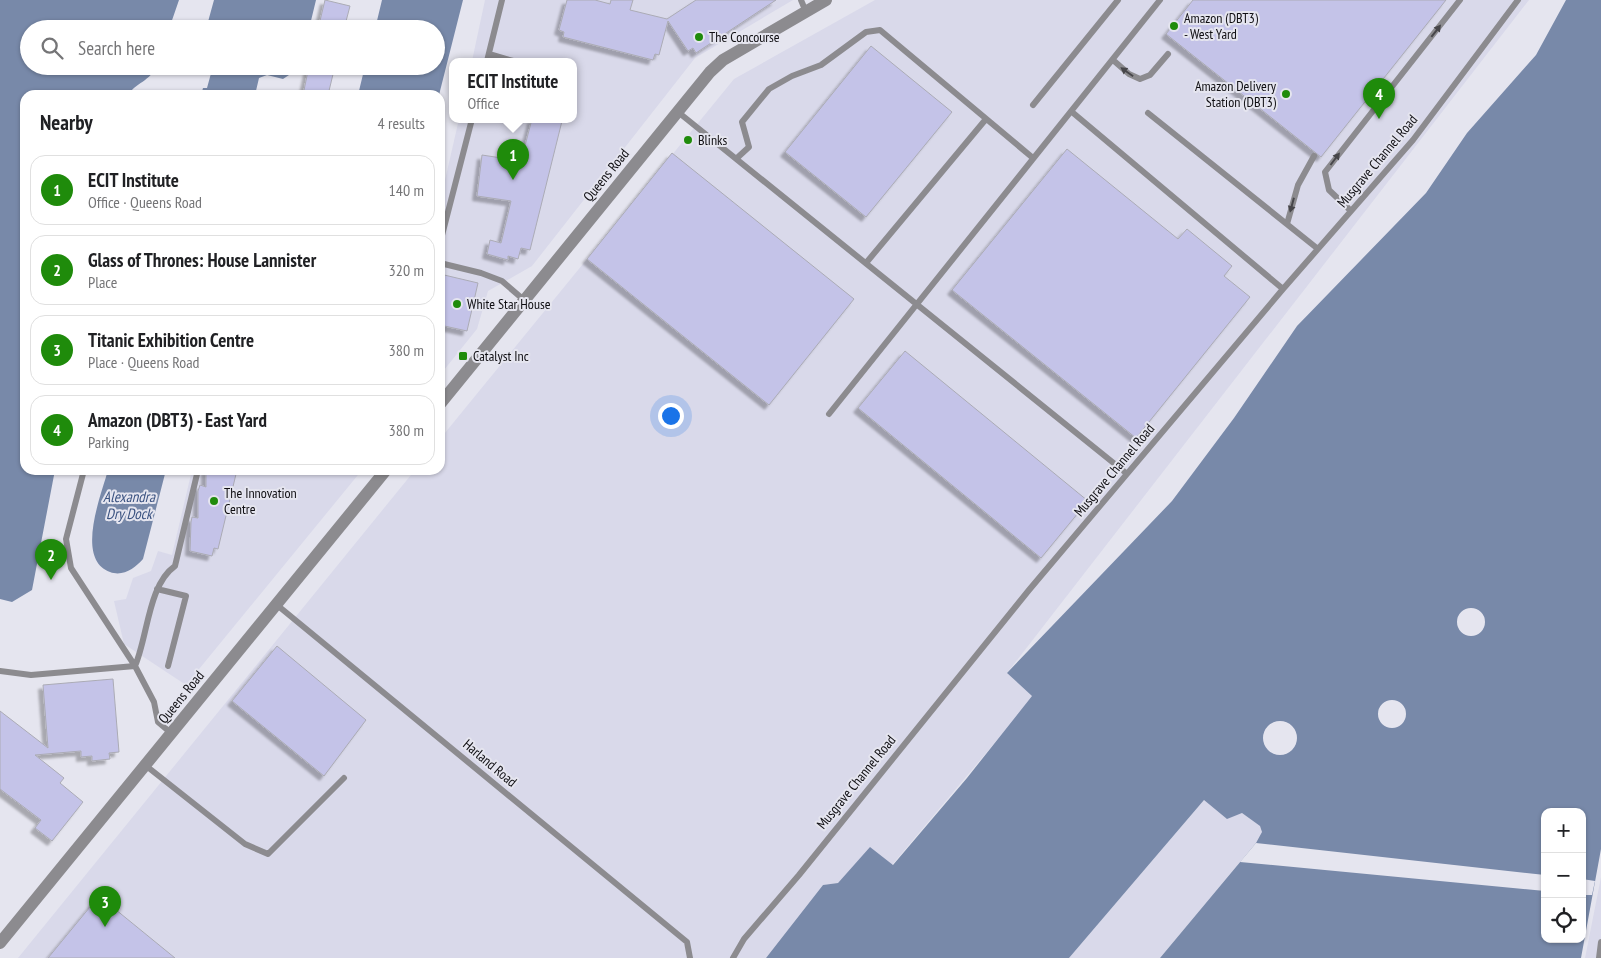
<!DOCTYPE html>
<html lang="en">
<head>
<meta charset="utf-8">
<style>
	:root { --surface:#fff; --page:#f6f6f6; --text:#202124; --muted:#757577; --line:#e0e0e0; --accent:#1f8b0b }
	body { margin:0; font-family:"PT Sans Narrow",sans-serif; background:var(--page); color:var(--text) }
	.controls { position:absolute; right:15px; bottom:15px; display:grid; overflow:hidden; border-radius:10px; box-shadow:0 1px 4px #0004 }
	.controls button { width:45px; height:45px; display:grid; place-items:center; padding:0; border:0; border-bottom:1px solid var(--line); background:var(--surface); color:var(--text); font:25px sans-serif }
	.you { position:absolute; left:670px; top:415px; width:18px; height:18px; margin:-12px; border:4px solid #fff; border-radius:50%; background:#1a73e8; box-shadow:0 0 0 8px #1a73e833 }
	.badge { display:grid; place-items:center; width:32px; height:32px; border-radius:50%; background:var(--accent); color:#fff; font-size:16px; font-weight:700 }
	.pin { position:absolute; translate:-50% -41px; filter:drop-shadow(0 1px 2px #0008) }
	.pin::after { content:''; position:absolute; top:26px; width:18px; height:15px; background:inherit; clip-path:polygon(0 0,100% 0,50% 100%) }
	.popup { position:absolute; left:449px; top:58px; width:128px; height:65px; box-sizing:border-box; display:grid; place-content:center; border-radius:10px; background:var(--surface); filter:drop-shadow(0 1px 4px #0005); font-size:16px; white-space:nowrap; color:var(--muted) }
	.popup b { font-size:19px; color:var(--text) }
	.popup::after { content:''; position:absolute; left:50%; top:100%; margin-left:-10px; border:10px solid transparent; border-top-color:var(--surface) }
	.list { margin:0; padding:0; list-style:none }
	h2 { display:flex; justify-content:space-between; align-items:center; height:65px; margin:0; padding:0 20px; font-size:21px }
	h2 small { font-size:16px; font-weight:400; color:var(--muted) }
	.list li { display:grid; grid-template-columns:32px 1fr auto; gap:15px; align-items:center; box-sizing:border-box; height:70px; margin:0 10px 10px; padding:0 10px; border:1px solid var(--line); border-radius:15px }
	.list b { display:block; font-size:19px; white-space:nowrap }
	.list p { margin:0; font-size:16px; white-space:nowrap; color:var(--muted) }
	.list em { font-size:16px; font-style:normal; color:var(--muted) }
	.icon { flex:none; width:28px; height:28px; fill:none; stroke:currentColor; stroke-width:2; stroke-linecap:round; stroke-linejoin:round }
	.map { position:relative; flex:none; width:1601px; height:958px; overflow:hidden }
	.search { position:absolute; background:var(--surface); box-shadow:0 1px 4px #0004; left:20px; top:20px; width:425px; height:55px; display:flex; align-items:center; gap:12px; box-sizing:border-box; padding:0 18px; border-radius:28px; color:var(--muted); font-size:19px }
	.panel { position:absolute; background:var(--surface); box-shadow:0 1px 4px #0004; left:20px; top:90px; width:425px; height:385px; border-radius:15px }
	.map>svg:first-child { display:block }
	.built { fill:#d9d9ea }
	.water { fill:#7889a9; fill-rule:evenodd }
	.pier { fill:#e5e5ef }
	.building { fill:#c4c3e8; stroke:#ababb5; filter:url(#shadow) }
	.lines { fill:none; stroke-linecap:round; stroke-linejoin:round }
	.service { stroke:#8c8b8f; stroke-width:6 }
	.tertiary { stroke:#8c8b8f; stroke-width:12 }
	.oneway { fill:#47464a }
	.poi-dot { fill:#1f8b0b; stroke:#e5e5ef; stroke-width:2 }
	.labels { text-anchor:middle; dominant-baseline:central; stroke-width:4; stroke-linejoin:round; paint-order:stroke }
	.poi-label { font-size:14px; fill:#0f0e12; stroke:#e5e5ef; text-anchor:start }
	.street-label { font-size:14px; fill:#0f0e12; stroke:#e5e5ef }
	.water-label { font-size:15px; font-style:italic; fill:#3a5280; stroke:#e5e5ef }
</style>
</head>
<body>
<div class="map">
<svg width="1601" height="958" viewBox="0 0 1601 958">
	<defs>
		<filter id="shadow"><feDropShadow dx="-4.5" dy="4.5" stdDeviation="1" flood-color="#0004"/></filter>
	</defs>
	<rect width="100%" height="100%" fill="#e5e5ef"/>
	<path class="built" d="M485,0H793L695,58L532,266L488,291L477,329L440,375V202L459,119H573V61H472Z
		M875,0H1529L1007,673L1032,696L1018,715L892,865L870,848L838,883L823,885L766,958H18L415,470H440V439L734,79Z
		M192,470H362L186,685L124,644L114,601L126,599L133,578L151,571L158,551L172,555Z
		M1204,800L1226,818L1242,813L1260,826L1262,832L1260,838L1160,958H1069Z
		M1601,877V958H1585L1589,938Z"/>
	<path class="water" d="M0,0H179L169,29H29V66H156C151,81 135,83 128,95H25V470H55L32,590L12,602L0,599Z
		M214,0H316L309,29H206Z
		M382,0H463L439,95H358L365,66H436V29H375Z
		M1566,0H1601V849L1581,958H1160L1256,843L1262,832L1260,826L1242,813L1227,819L1204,800L1069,958H766L823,885L838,883L870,847L893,865L967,778L1032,696L1007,673L1172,501L1234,418L1297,326L1426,193L1467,133L1536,55ZM1545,812H1582V939H1545Z
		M213,66H291L289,75L283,79L267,75L259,78L255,95H201L203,88H207Z
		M108,470H166L143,559C135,568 123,577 110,572C75,559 101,496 108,470Z"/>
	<path class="pier" d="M1457 622a14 14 0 1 1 28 0a14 14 0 1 1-28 0Z
		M1378 714a14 14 0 1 1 28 0a14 14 0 1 1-28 0Z
		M1263 738a17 17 0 1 1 34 0a17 17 0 1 1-34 0Z
		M1256,843L1545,875V891L1240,862Z
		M1582,879L1595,881L1592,895H1582Z"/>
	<path class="building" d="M325,0L350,6L344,29H318Z
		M567,0H595L610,4L611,0H633L630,10L667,19L696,0H776L696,53L693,48L688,51L668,21L659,55L655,54L653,60L563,37L564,32L559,30Z
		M1193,0H1446L1321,157L1166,34Z
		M871,46L952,112L866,217L785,152Z
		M309,66H335L328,95H303Z
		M532,119L562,121L530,250L521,248L518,259L508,256V260L487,254L490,240L501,243L511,201L477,196L482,155L521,161Z
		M1067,149L1178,239L1187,229L1232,266L1224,276L1250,297L1136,438L952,290Z
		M672,153L854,299L769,405L587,259Z
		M440,274L478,283L467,331L440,325Z
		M905,351L1088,501L1041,558L858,408Z
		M206,470H237L218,549L214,548L212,556L190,551L191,522L192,517L198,518V491L200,485L206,487Z
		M277,646L366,720L324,776L232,701Z
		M113,679L119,752L109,753L110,759L92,761V756L81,757V751L35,755L64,778L60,783L83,802L52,841L35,828L41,820L0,789V711L48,748L43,685Z
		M99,896L175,958H48Z"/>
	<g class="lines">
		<path class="service" d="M801,0L806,12
			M489,54L513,61
			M1113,60L1129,74L1140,79L1150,75L1168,54
			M487,61L502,0
			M1033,105L1118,0
			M678,112L1126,473
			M1072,112L1283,289
			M1148,113L1318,249
			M737,158L749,147L742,122L769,89L792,76L821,65L866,32L880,30L1033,158
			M1351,211L1329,190L1325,172L1460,0
			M1287,224L1298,185L1314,156
			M440,243L472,119
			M440,263L481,273L502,281L524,300
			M866,263L986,119
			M829,414L1160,0
			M157,589L186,596L168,666
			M277,605L687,942L690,958
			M0,671L31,675L135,666L71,568L66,539L84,470
			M171,733L158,722L154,702L135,666C148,636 148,585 175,566L198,470
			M145,765L245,844L268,854L344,778
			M733,958L744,939L799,875L1029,590L1283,289L1413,140L1518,0
			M1599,958L1601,942"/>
		<path class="tertiary" d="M440,404L710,72L723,60L826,0
			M0,943L386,470"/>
	</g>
	<defs><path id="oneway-solid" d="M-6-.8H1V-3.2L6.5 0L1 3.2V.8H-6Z" transform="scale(1.25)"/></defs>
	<g class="oneway">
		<use href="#oneway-solid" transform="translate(1436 31) rotate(-52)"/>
		<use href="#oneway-solid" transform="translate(1127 72) rotate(-145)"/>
		<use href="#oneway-solid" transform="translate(1335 159) rotate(-53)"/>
		<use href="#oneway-solid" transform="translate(1292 205) rotate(105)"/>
	</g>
	<g class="poi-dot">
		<circle cx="1174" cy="26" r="5"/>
		<circle cx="699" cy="37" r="5"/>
		<circle cx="1286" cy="94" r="5"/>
		<circle cx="688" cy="140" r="5"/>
		<circle cx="457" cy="304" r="5"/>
		<rect x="458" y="351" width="10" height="10" rx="2.5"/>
		<circle cx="214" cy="501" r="5"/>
	</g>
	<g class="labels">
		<g class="poi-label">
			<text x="1184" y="18">Amazon (DBT3)<tspan x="1184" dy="16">- West Yard</tspan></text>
			<text x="709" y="37">The Concourse</text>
			<text x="1276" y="86" text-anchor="end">Amazon Delivery<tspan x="1276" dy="16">Station (DBT3)</tspan></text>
			<text x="698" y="140">Blinks</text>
			<text x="467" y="304">White Star House</text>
			<text x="473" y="356">Catalyst Inc</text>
			<text x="224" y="493">The Innovation<tspan x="224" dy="16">Centre</tspan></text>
		</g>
		<g class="street-label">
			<text transform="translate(1377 161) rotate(-50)">Musgrave Channel Road</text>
			<text transform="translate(606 175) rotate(-51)">Queens Road</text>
			<text transform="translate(1114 470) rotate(-50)">Musgrave Channel Road</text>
			<text transform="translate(181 697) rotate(-51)">Queens Road</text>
			<text transform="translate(490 763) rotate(40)">Harland Road</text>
			<text transform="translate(856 782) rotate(-51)">Musgrave Channel Road</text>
		</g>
		<g class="water-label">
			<text x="129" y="496">Alexandra<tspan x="129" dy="17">Dry Dock</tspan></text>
		</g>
	</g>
</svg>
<div class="controls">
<button>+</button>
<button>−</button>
<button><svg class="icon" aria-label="locate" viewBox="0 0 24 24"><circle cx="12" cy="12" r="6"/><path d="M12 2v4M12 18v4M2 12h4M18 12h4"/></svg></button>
</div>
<div class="you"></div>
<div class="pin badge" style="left:513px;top:180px">1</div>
<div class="popup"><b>ECIT Institute</b>Office</div>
<div class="pin badge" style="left:51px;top:580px">2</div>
<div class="pin badge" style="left:105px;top:927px">3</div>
<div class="pin badge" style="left:1379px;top:119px">4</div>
<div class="search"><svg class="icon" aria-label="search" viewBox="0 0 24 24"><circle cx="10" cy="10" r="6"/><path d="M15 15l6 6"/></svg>Search here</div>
<section class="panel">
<h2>Nearby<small>4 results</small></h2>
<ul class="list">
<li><span class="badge">1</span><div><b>ECIT Institute</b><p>Office · Queens Road</p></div><em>140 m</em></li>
<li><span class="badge">2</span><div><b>Glass of Thrones: House Lannister</b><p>Place</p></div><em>320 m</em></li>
<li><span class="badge">3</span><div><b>Titanic Exhibition Centre</b><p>Place · Queens Road</p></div><em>380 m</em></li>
<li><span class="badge">4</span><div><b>Amazon (DBT3) - East Yard</b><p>Parking</p></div><em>380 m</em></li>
</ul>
</section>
</div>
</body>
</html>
